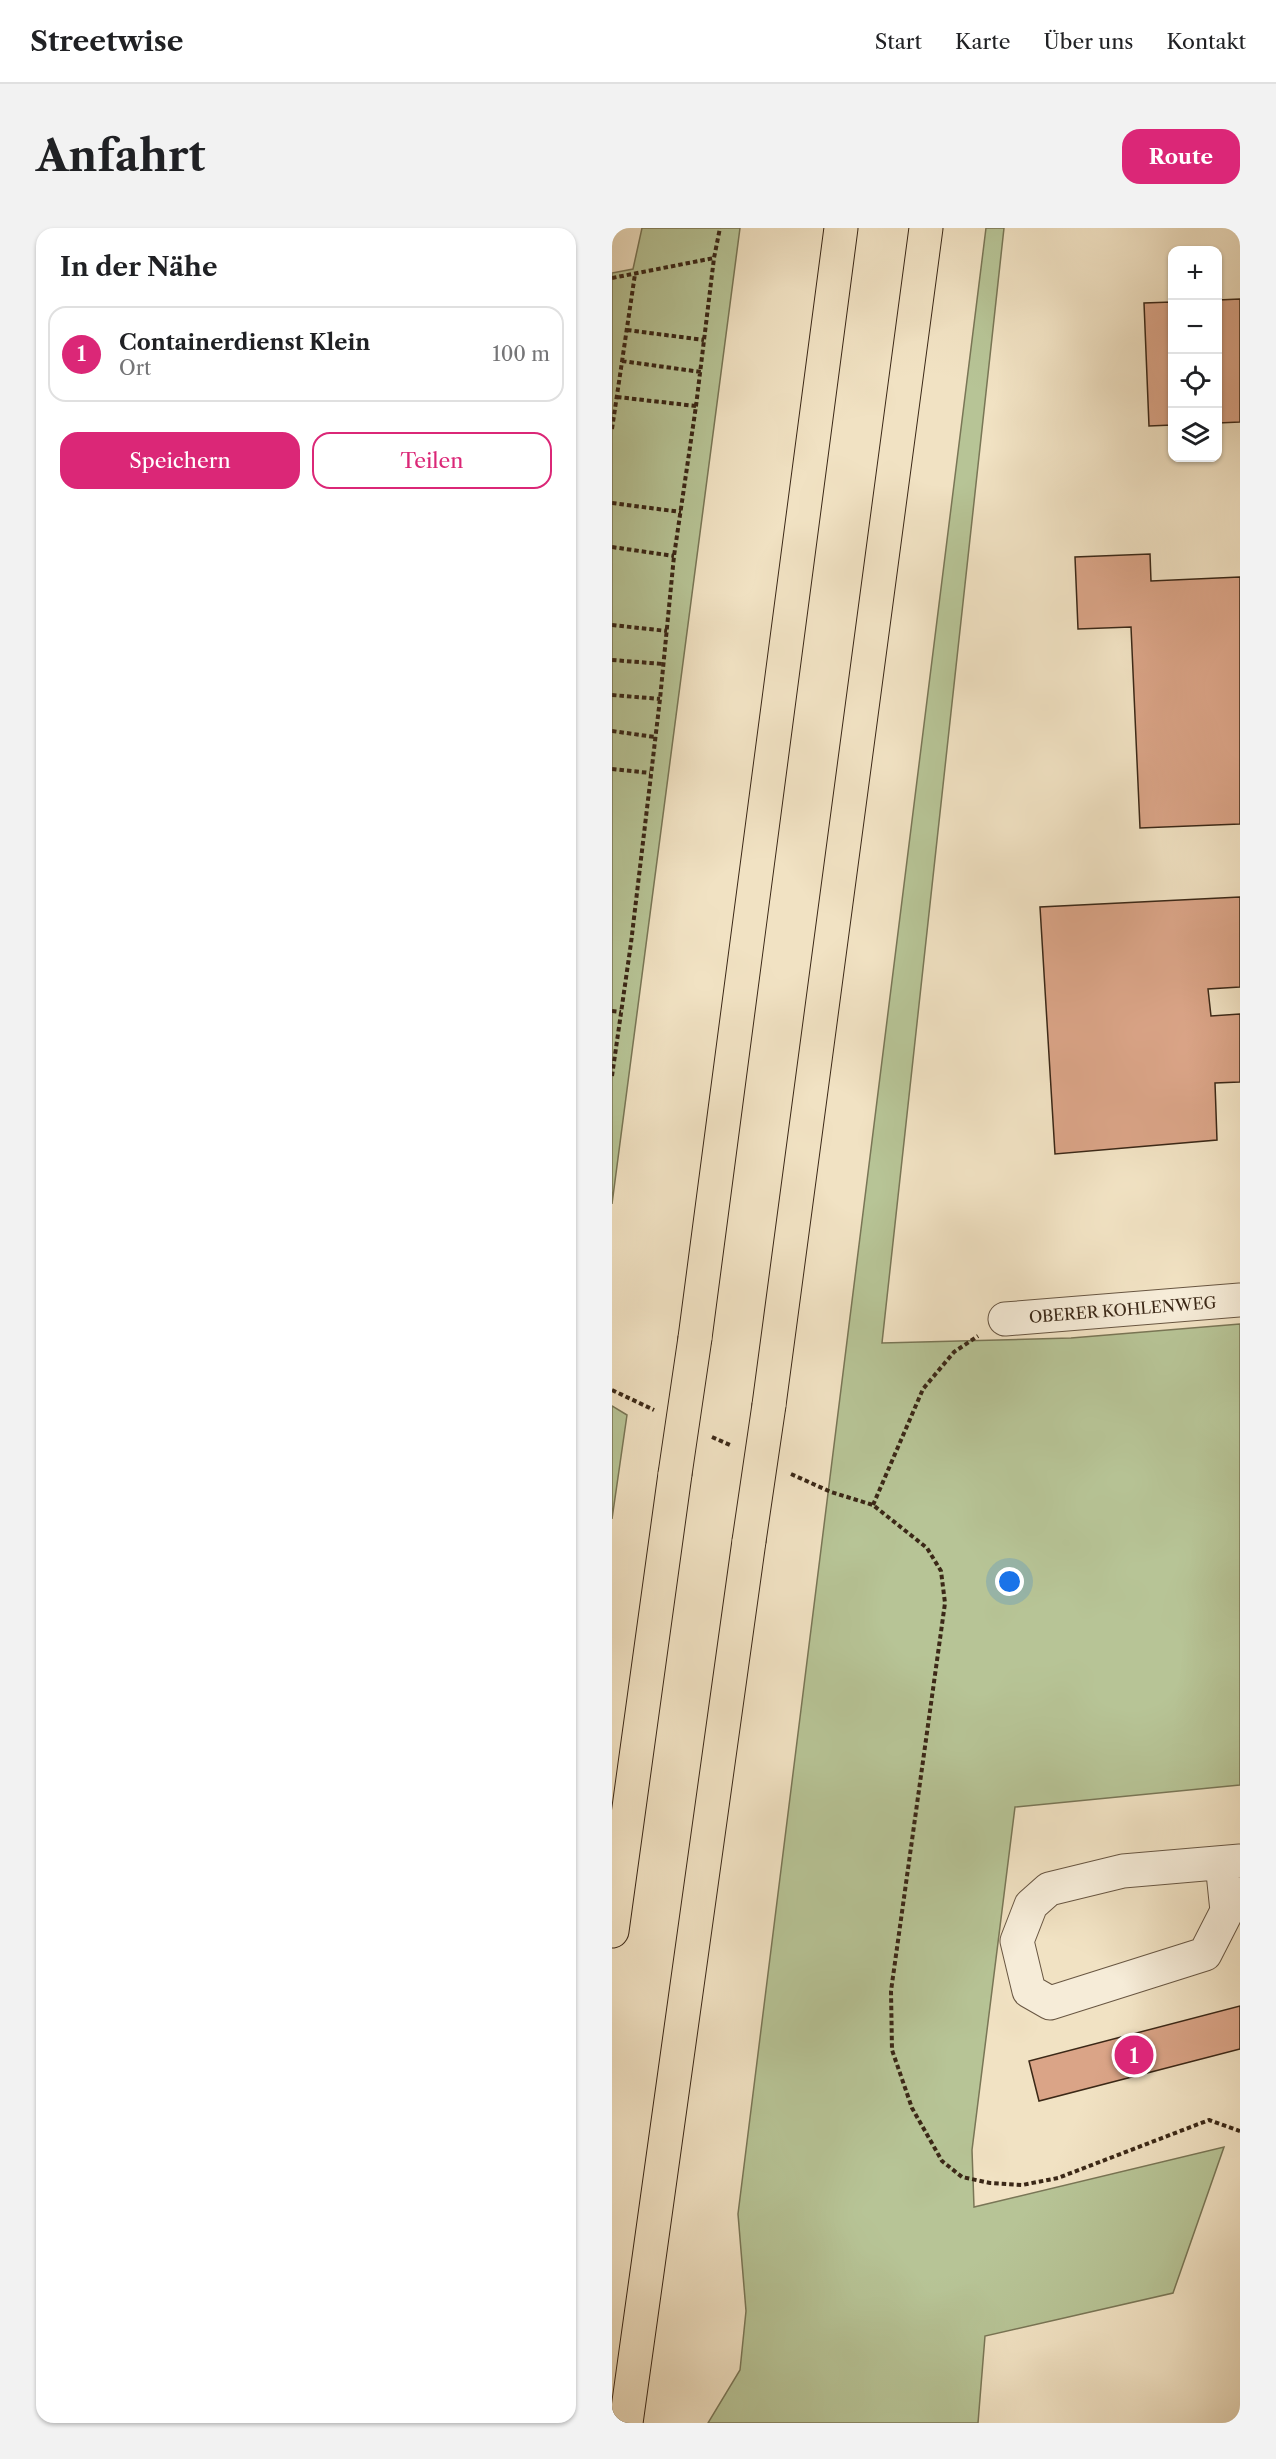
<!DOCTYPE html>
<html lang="de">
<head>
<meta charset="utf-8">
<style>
	:root { --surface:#fff; --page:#f2f2f2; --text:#202124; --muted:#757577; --line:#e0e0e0; --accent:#db2777 }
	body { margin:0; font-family:"Libre Caslon Text",serif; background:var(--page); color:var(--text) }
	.controls { position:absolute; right:18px; top:18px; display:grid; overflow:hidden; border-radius:12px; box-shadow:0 2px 4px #0004 }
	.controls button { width:54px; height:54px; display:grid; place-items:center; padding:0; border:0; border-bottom:2px solid var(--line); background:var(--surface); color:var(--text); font:30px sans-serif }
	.you { position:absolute; left:398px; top:1354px; width:21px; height:21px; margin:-15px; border:4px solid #fff; border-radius:50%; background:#1a73e8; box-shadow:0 0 0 9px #1a73e833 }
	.badge { display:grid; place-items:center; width:39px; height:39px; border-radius:50%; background:var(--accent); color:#fff; font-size:20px; font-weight:700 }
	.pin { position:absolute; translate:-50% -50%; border:3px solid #fff; box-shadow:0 2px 6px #0006 }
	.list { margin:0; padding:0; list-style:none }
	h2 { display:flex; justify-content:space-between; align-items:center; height:78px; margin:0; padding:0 24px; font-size:26px }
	h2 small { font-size:20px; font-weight:400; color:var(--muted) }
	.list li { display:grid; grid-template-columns:39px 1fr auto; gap:18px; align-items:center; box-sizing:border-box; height:96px; margin:0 12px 12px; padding:0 12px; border:2px solid var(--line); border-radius:18px }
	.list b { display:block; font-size:22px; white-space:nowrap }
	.list p { margin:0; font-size:20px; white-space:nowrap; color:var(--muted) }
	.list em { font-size:20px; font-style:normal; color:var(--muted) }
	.actions { display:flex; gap:12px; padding:18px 24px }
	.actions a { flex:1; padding:14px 0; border:2px solid var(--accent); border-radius:18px; text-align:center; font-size:21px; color:var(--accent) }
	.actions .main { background:var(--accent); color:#fff }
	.icon { flex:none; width:33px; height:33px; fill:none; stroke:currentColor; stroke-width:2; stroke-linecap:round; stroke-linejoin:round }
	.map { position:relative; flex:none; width:628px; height:2195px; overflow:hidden; border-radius:18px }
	header { display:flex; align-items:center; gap:36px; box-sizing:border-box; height:84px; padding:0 30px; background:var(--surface); border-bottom:2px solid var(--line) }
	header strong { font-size:28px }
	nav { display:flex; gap:33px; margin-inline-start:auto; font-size:21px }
	.intro { display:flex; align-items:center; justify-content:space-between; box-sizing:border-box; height:144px; padding:0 36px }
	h1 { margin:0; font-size:42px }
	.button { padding:15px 27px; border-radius:18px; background:var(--accent); color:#fff; font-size:21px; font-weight:700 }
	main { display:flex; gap:36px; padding:0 36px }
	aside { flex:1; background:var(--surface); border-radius:18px; box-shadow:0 2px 4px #0004 }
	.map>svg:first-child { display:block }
	.green { fill:#b7c496; stroke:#797656; stroke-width:1.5 }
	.building { fill:#daa487; stroke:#3b2817; stroke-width:1.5 }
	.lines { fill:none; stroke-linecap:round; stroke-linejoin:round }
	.minor-casing { stroke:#685642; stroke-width:35 }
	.highway-casing { stroke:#3b2817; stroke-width:35 }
	.path { stroke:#3b2817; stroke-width:4; stroke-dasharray:4.5 3; stroke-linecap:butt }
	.minor { stroke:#f6ecd8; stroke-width:33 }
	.highway { stroke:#f1e2c3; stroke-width:33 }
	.highway-bridge-casing { stroke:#3b2817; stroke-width:35; stroke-linecap:butt }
	.highway-bridge { stroke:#f1e2c3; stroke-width:33 }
	.labels { text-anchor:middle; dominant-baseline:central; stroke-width:4.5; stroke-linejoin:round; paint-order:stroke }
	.street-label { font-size:16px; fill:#3b2817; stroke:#f6ecd8 }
</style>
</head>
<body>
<header>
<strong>Streetwise</strong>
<nav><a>Start</a><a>Karte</a><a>Über uns</a><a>Kontakt</a></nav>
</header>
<div class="intro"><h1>Anfahrt</h1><a class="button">Route</a></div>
<main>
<aside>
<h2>In der Nähe<small></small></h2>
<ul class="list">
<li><span class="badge">1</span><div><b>Containerdienst Klein</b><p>Ort</p></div><em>100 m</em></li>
</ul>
<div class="actions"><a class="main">Speichern</a><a>Teilen</a></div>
</aside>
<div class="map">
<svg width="628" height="2195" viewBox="0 0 628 2195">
	<rect width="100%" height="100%" fill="#f1e2c3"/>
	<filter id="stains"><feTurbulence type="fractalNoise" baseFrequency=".00333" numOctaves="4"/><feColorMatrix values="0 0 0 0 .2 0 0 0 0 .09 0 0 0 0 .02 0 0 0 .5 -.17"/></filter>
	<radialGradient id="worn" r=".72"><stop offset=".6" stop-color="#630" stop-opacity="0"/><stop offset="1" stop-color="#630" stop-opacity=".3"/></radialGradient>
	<path class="green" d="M30,0H128L0,976V45L21,41Z
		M374,0H392L270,1115L459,1110L628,1096V1557L403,1579L360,1922L362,1979L612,1919L561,2065L373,2108L366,2195H96L128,2142L134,2083L126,1986Z
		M0,1178L15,1187L0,1291Z"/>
	<path class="building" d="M628,71V194L606,195V72Z
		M560,74V197L537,198L532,75Z
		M538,326L539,353L628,349V596L528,600L519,399L466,401L463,329Z
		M628,669V759L596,761L599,788L628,786V854L603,855L605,912L443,926L428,679Z
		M628,1778V1821L427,1873L417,1833Z"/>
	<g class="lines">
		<defs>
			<g id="minor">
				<path id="s1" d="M393,1091L628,1072"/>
				<path d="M610,1635L615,1683L593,1726L438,1775L417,1763L405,1713L419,1677L437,1661L511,1643L628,1633"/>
			</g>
			<path id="highway" d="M83,1110L229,0
				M157,1177L314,0
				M0,1703L63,1246
				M14,2195L137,1313"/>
		</defs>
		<use href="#minor" class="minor-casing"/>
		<use href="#highway" class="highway-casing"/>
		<path class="path" d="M0,50L102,30
			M15,102L92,112
			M10,133L89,144
			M5,169L84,178
			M0,201L23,46
			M0,275L69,284
			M0,319L62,328
			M0,397L55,403
			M0,432L51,436
			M0,467L48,471
			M0,503L43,509
			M0,541L38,545
			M0,783L9,784
			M0,848L19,715L48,471L62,328L84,178L102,30L108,0
			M0,1162L42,1182
			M100,1209L118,1217
			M179,1246L219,1264L261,1277L315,1320L329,1343L333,1375L279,1763L280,1822L300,1880L330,1933L350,1949L378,1955L410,1957L446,1950L597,1892L628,1903
			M261,1277L311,1161L342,1124L366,1108"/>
		<use href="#minor" class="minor"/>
		<use href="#highway" class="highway"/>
		<defs>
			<path id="highway-bridge" d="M63,1246L83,1110
				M137,1313L157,1177"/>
		</defs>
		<use href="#highway-bridge" class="highway-bridge-casing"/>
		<use href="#highway-bridge" class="highway-bridge"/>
	</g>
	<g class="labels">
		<g class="street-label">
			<text stroke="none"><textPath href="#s1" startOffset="118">OBERER KOHLENWEG</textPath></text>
		</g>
	</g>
	<rect width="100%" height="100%" filter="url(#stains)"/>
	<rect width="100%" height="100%" fill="url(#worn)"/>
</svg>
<div class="controls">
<button>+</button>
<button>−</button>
<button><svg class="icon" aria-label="locate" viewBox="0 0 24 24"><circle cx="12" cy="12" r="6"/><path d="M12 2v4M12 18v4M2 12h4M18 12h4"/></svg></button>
<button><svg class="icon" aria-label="layers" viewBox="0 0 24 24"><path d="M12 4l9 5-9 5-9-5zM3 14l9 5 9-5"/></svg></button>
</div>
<div class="you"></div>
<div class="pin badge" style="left:522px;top:1827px">1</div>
</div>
</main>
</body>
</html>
